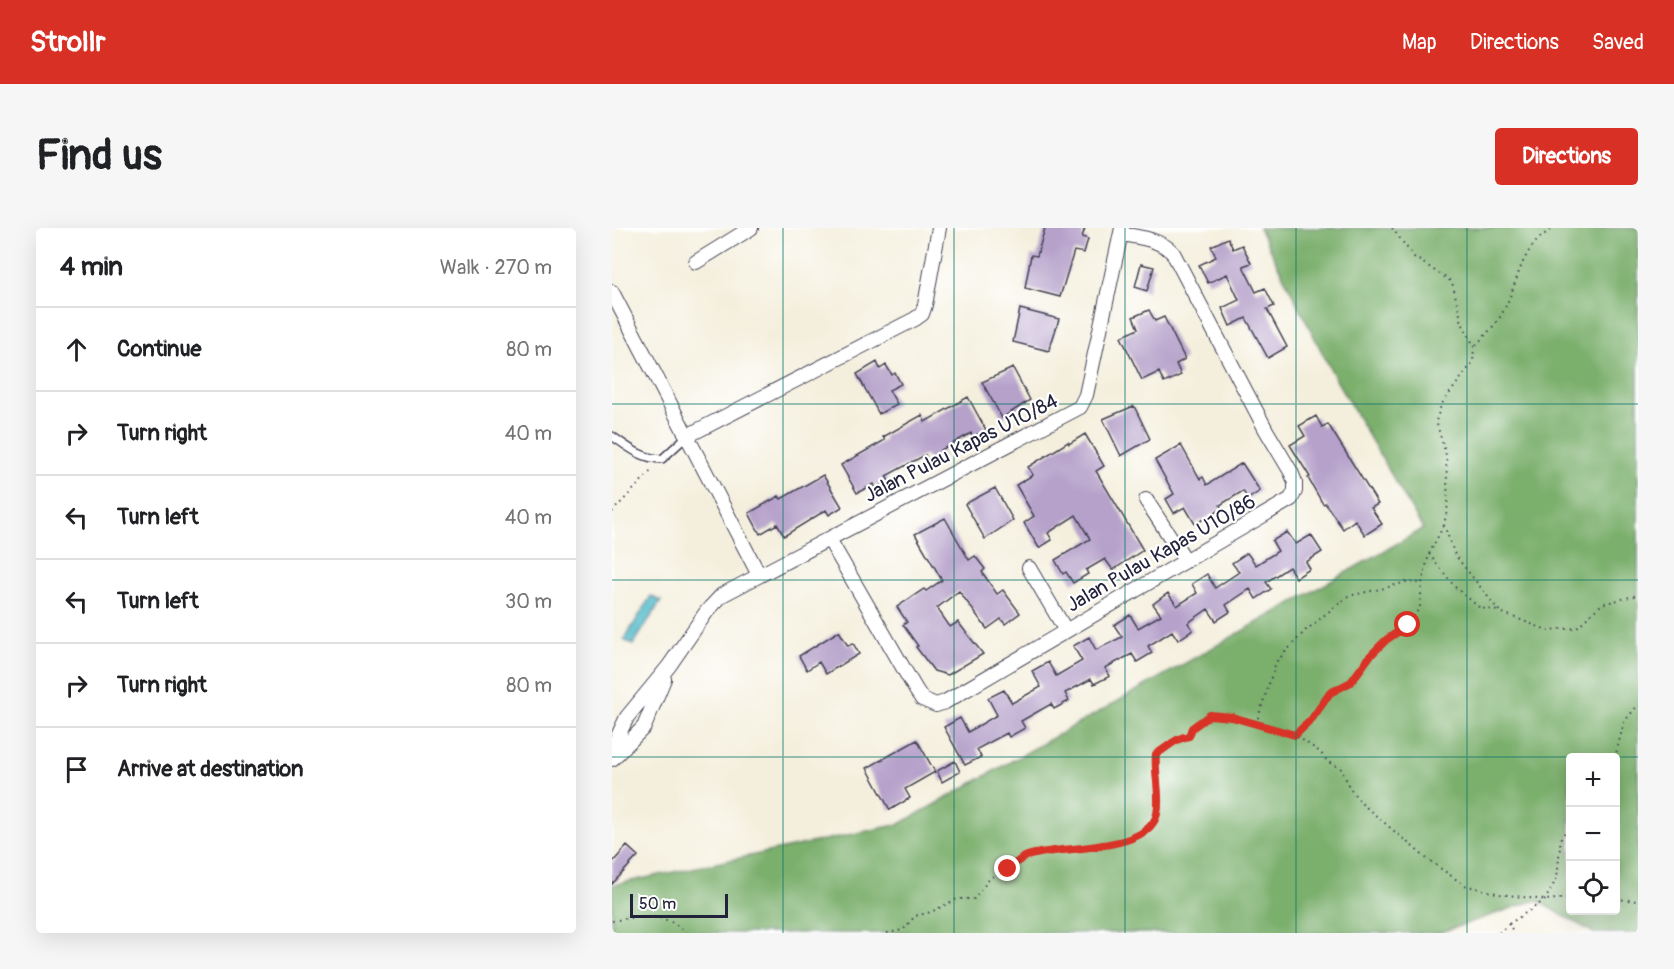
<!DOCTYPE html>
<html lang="en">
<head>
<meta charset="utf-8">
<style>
	:root { --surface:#fff; --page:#f6f6f6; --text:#202124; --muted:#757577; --line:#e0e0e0; --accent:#d93025 }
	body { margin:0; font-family:Pangolin,sans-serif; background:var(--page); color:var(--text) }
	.controls { position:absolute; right:18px; bottom:18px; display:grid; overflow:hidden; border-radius:6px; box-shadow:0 6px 24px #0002 }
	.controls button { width:54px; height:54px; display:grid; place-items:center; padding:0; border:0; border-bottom:2px solid var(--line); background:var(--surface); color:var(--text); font:30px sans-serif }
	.scale { position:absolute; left:18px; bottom:15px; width:98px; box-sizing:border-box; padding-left:6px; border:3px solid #22223b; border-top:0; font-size:16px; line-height:21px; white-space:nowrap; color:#22223b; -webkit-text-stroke:4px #fff; paint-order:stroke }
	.stop { position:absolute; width:18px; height:18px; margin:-14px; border:4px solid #d93025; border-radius:50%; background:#fff }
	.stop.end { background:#d93025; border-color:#fff; box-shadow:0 2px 6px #0008 }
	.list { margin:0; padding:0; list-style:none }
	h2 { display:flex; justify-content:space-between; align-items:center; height:78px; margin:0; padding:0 24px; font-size:26px }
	h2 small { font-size:20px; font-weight:400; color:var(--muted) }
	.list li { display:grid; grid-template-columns:39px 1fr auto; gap:18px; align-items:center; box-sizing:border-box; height:84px; padding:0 24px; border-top:2px solid var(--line) }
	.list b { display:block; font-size:22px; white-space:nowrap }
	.list em { font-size:20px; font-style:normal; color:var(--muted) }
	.icon { flex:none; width:33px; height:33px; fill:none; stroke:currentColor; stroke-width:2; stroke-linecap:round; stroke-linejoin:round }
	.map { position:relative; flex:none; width:1026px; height:705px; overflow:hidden; border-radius:6px }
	header { display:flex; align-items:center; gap:36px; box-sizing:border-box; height:84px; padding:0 30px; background:var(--accent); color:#fff }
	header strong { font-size:28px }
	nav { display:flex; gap:33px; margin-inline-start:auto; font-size:21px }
	.intro { display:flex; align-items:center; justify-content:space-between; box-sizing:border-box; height:144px; padding:0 36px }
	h1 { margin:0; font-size:42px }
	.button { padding:15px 27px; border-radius:6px; background:var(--accent); color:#fff; font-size:21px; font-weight:700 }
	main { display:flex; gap:36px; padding:0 36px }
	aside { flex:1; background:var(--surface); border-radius:6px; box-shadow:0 6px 24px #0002 }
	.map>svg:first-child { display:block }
	.forest { fill:#7aaf6c; stroke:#4e6854; stroke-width:1.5; fill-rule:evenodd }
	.water { fill:#4cb8c8; stroke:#376d82; stroke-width:1.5 }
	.building { fill:#b6a1ca }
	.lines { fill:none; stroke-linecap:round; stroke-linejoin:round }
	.service-casing { stroke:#424153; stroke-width:10 }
	.minor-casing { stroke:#424153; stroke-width:16 }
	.path { stroke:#424153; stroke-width:2; stroke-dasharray:1.5 4.5; stroke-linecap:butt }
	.service { stroke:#fff; stroke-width:7 }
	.minor { stroke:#fff; stroke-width:14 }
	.route { stroke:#d93025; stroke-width:8 }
	.grid { fill:none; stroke:#0f766e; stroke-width:1.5; stroke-opacity:0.55 }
	.labels { text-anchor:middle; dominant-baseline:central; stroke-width:4.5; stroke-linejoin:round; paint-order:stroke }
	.street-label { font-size:20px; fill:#22223b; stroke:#fff }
</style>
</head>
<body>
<header>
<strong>Strollr</strong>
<nav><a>Map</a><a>Directions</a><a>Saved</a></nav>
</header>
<div class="intro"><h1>Find us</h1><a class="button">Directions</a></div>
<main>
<aside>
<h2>4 min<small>Walk · 270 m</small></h2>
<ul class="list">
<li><svg class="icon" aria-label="ahead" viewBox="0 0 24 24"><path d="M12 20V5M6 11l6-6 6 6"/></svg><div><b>Continue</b></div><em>80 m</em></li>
<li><svg class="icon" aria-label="right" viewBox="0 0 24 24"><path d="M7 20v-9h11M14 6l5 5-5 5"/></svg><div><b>Turn right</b></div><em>40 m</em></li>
<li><svg class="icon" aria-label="left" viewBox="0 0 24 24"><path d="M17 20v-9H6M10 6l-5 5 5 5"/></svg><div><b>Turn left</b></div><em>40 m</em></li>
<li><svg class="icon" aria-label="left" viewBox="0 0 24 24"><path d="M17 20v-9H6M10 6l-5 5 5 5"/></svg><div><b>Turn left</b></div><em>30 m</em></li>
<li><svg class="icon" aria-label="right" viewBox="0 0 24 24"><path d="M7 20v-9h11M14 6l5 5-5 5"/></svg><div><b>Turn right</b></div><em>80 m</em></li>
<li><svg class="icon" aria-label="arrive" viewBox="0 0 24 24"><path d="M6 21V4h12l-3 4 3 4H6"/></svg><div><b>Arrive at destination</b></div></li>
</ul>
</aside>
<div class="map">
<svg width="1026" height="705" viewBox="0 0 1026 705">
	<rect width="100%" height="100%" fill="#fff"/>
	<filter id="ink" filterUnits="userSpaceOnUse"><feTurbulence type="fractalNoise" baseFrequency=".0167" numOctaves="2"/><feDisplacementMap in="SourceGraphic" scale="12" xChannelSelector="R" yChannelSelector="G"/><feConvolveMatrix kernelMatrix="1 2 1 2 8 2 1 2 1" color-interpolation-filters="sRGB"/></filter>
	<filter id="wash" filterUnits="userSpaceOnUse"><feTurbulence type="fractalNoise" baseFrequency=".008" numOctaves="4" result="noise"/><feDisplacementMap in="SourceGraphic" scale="24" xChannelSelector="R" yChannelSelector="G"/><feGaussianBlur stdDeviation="1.35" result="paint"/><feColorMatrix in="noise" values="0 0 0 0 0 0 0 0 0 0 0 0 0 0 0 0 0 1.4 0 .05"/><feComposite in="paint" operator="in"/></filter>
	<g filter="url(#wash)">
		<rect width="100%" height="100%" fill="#f4efdd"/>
		<path class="forest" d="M647,0H1026V705H982L924,672L827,705H0V657L288,596L811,301L724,152ZM958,530H1004V682H958Z"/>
		<path class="water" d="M39,368L49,373L21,417L12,412Z"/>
		<g id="blocks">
			<path class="building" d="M433,0H473L470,9L476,11L472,25L462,23L448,69L413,60L419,27L425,28Z
				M616,10L621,21L630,17L639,35L631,38L644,64L653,60L662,78L655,81L675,119L656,130L634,90L618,98L610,80L627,72L615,46L596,55L587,37L604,29L599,18Z
				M529,36L542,39L535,63L523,59Z
				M408,81L447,91L437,123L401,114Z
				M537,82L543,93L552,89L573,131L564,136L569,147L552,155L547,144L530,152L509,109L526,101L521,89Z
				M265,134L268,141L274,137L280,147L283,145L289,156L277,162L285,176L267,186L245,146Z
				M401,140L418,172L390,190L370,154Z
				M356,169L374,202L361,209L359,205L329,222L332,229L319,237L313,227L274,248L277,253L264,260L262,256L245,265L229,237L273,212L271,209L310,187L313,194Z
				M522,178L538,211L509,228L491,191Z
				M704,188L710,199L716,196L766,276L759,280L770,296L753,307L743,292L731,301L713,275L711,276L696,250L698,249L678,217L693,208L687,198Z
				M473,206L492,238L484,243L531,322L501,342L493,331L474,342L476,346L461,355L454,344L451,346L443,332L478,311L464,287L436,305L440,312L427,320L412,295L422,288L404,257L421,247L416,239L456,214L457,216Z
				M569,217L588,251L591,249L595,257L630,235L648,263L636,271L631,263L608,277L610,281L583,296L573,279L562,285L554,271L562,266L543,232Z
				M211,247L230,279L217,287L214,282L172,308L165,296L148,306L137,285L167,268L169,271Z
				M383,260L401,292L373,311L353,276Z
				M333,290L357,332L363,328L373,341L370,344L385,366L391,362L408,385L393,396L389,391L375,401L347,363L325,380L338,399L346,394L371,426L336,447L322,443L304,419L306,418L291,397L295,394L285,379L312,361L314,363L330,352L303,306Z
				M675,304L684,316L699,307L710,324L694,334L698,341L684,350L677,339L654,354L659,361L644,371L638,361L614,377L618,384L604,393L596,381L576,395L581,402L566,412L560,403L536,418L540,425L525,434L520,426L493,440L498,448L482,456L479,451L453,465L457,473L442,481L439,476L409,493L413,500L397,509L395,505L365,521L369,529L353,537L332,499L348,490L356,504L385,487L376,470L392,462L400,475L429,459L420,443L436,434L444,448L470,433L461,418L477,409L484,422L510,409L502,397L518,387L526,400L549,387L541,376L556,365L565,378L585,365L580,356L595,346L603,360L627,344L620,335L635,325L644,337L666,323L660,313Z
				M227,403L236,418L241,415L247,426L214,446L207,434L195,442L187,428Z
				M305,512L323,544L293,561L298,570L278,582L255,540Z
				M343,533L348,544L330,554L325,543Z
				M15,618L26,628L0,656V635Z"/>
		</g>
	</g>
	<g filter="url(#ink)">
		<use href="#blocks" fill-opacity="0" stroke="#424153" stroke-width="1.5"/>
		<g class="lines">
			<defs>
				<path id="service" d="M0,208C16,219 30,231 50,231L75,208"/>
				<path id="minor" d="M84,34L139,0
					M0,64L147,347
					M75,208L303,91L310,86L313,77L327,0
					M534,272L574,333
					M217,311L304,462L310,471L324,477L333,474L679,271L683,263V254L679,244L654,202L561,25C548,11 529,10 510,6
					M417,340L454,403
					M0,521L15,489L57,438L95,383L110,367L468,179L474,167L510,0
					M0,531L32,499L52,451"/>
			</defs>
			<use href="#service" class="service-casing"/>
			<use href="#minor" class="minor-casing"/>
			<path class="path" d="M780,0L802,29L840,54L850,95L862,118L861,134L829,177L824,193L834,227L836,277L832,297L843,327L888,384L935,402L964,400L990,376L1026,367
				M864,117C873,108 881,99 888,89C908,56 905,20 942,0
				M0,284L41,241
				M817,326L843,359L868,380L886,383
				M644,496L664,434L693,403L736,368L773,360L794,354L810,355
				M684,506L699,491L719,465L739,454L758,428L774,412L796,397L808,379L810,355L817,326L832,297
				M1003,530L1012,494L1026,477
				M1004,671L1026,673
				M0,693C27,688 53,683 74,705
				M897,696L933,672L945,650L949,608L958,600
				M275,705L291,702L303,688L319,684L345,671H362L378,650L396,641L415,628L500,616L521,609L538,598L545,586L544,526C557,519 561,511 577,508L580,500L598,487L620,489L683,507L708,524L716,534L730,541L737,559L749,575L814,630L852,657L888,666L933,672L958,670
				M887,705L897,696L902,705"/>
			<use href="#service" class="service"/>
			<use href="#minor" class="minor"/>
		</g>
	</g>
	<g class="lines" filter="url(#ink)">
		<path class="route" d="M396,641C402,637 409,630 415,628C445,617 535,626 545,586C549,567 542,546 544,526C557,519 561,511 577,508L580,500L598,487L620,489L683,507L699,492L718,465L739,454L758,428L774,412L796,397"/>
	</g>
	<path class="grid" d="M171,0V705M342,0V705M513,0V705M684,0V705M855,0V705M0,176H1026M0,352H1026M0,529H1026"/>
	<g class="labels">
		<g class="street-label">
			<text transform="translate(349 220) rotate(-27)">Jalan Pulau Kapas U10/84</text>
			<text transform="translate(549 325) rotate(-30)">Jalan Pulau Kapas U10/86</text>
		</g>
	</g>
</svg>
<div class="controls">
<button>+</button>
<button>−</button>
<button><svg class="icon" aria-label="locate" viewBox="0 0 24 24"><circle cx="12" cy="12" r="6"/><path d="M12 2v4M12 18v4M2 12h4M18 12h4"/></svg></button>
</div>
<div class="scale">50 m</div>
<div class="stop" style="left:796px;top:397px"></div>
<div class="stop end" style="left:396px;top:641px"></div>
</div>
</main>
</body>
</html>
